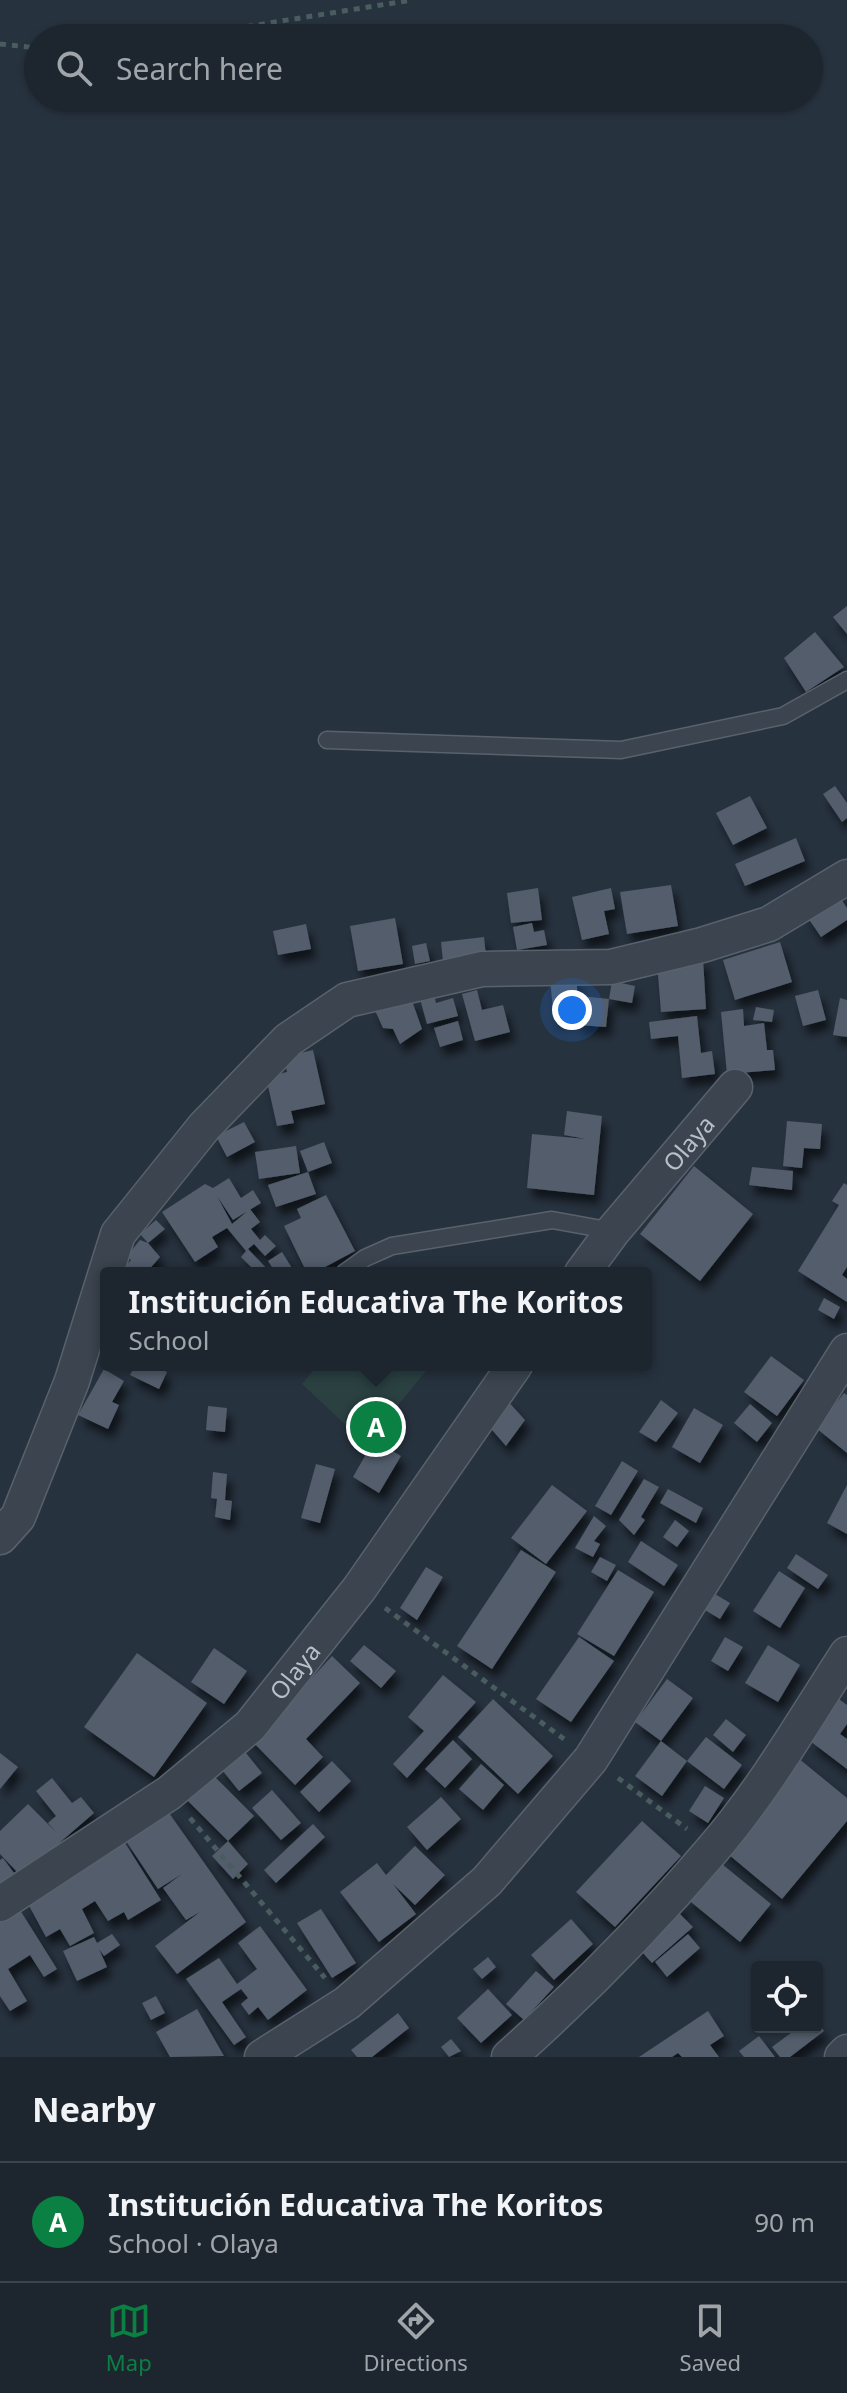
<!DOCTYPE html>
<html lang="en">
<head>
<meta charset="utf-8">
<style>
	:root { --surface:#1d262f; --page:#2a323b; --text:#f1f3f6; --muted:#a0a5aa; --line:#3b434b; --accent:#0b8043 }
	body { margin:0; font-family:"Noto Sans",sans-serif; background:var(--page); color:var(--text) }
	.controls { position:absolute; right:24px; bottom:24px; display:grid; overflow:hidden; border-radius:8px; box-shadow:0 2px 6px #0004 }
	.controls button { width:72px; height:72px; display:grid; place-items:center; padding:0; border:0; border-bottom:2px solid var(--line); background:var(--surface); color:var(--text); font:40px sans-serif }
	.you { position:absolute; left:572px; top:1010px; width:28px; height:28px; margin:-20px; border:6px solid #fff; border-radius:50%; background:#1a73e8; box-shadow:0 0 0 12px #1a73e833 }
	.badge { display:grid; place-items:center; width:52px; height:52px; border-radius:50%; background:var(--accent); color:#fff; font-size:26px; font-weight:700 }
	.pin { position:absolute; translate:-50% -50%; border:4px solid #fff; box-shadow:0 2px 8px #0006 }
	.popup { position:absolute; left:100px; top:1267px; width:552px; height:104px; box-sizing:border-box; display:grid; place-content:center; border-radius:8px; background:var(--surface); filter:drop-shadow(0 2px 6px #0005); font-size:26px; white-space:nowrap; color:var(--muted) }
	.popup b { font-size:30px; color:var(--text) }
	.popup::after { content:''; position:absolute; left:50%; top:100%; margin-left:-16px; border:16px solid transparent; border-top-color:var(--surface) }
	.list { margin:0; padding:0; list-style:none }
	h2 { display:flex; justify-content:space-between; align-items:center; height:104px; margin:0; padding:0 32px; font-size:34px }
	h2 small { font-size:26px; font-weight:400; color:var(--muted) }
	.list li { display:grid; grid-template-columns:52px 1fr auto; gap:24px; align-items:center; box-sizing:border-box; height:120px; padding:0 32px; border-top:2px solid var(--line) }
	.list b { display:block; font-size:30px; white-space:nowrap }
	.list p { margin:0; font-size:26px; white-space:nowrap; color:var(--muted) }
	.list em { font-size:26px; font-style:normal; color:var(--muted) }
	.icon { flex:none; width:44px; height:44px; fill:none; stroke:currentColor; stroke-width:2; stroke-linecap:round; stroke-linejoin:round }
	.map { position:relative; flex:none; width:847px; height:2057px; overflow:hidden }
	.search { position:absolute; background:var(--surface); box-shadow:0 2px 6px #0004; left:24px; right:24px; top:24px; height:88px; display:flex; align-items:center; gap:20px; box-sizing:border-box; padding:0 28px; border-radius:44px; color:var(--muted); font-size:30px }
	.sheet { height:224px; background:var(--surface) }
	nav { display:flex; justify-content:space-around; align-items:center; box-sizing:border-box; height:112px; border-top:2px solid var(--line); background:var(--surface); font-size:22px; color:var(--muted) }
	nav a { display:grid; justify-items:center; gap:4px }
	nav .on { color:var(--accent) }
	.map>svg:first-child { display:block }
	.green { fill:#2a4041 }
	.building { fill:#525d6c; filter:url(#shadow) }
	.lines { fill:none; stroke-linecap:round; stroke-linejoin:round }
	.service-casing { stroke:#59626c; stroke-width:19 }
	.minor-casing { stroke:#59626c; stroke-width:37 }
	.path { stroke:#495d5f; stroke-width:5; stroke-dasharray:6 6; stroke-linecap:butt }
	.service { stroke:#3b444f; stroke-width:16 }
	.minor { stroke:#3b444f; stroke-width:34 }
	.labels { text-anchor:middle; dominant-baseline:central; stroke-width:8; stroke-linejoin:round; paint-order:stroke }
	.street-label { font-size:24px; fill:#b8bfc9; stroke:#202934 }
</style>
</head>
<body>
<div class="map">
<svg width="847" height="2057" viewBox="0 0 847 2057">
	<defs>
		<filter id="shadow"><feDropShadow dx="5" dy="9" stdDeviation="4" flood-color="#0009"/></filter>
	</defs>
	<rect width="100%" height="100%" fill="#27323f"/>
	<path class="green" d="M318,1365H431L366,1444L302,1384Z"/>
	<path class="building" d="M847,606V634L833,617Z
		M815,632L844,667L806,692L784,658Z
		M835,786L847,803V818L842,822L823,794Z
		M750,796L767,828L733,845L716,813Z
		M796,838L805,861L745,886L735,864Z
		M671,885L678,926L627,934L620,892Z
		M538,888L542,920L511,923L507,893Z
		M611,888L615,909L604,911L609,934L582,940L572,897Z
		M837,893L847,908V920L821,937L806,915Z
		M395,918L403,964L358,971L350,926Z
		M532,923L534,932L544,930L547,945L517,950L513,927Z
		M306,924L311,949L278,955L273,931Z
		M484,937L486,956L443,961L441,942Z
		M780,942L792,982L735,1000L723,960Z
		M426,943L430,961L415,964L412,946Z
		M703,958L706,1009L661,1012L657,962Z
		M576,976L579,1011L581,996L609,999L612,981L635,986L632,1003L609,999L606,1027L578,1025L579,1017L554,1020L550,979Z
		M477,990L482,1010L503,1005L510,1032L475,1041L462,994Z
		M818,990L826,1020L803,1026L795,996Z
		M434,995L436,1003L453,998L458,1016L427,1024L420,999Z
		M411,998L422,1029L400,1044L393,1029L383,1028L373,1006Z
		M840,998L847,1000V1037L833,1035Z
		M756,1007L774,1010L772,1022L753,1020Z
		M743,1009L744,1026L764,1023L767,1050H773L775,1070L727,1074L721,1012Z
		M697,1016L701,1053L712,1051L715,1074L682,1078L678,1036L651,1039L649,1022Z
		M458,1021L463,1040L440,1047L434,1028Z
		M313,1050L325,1104L291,1111L294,1123L277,1126L266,1077L287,1072L284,1057Z
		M567,1111L602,1116L594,1195L527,1188L532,1134L586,1139L564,1135Z
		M787,1121L822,1124L820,1149L804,1148L802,1168L783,1166Z
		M244,1122L255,1142L227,1157L216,1136Z
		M324,1142L332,1163L308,1172L316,1194L276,1207L268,1185L308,1172L300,1151Z
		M296,1146L300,1173L259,1179L255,1152Z
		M694,1166L753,1214L700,1281L640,1234Z
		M752,1167L793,1171L792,1190L749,1185Z
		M229,1178L241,1198L253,1190L261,1203L233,1220L217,1196L232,1224L250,1209L260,1222L251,1229L260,1240L265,1235L276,1246L265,1256L254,1244L248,1249L271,1273H257L241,1257L246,1251L227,1228L212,1237L218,1247L195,1262L162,1212L205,1184L213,1188Z
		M844,1183L847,1185V1267L842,1275L847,1279V1302L798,1271L839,1205L832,1201Z
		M326,1195L355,1251L314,1273H307L284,1226L301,1218L297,1209Z
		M156,1220L165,1229L148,1243L160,1257L146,1273H120L131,1260L127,1256L140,1240L148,1243L140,1234Z
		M282,1252L295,1273H276L268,1261Z
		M824,1298L840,1307L834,1319L818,1310Z
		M771,1356L804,1380L777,1416L744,1392Z
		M135,1365H154L167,1372L159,1389L130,1375Z
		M104,1369L124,1381L112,1402L119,1405L108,1429L78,1415Z
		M844,1393L847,1395V1453L816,1428Z
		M505,1398L525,1420L506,1446L486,1423Z
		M661,1400L678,1413L656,1442L639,1432Z
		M750,1404L772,1423L757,1442L734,1423Z
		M208,1406L227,1408L225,1432L206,1430Z
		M694,1408L723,1425L700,1463L672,1447Z
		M374,1440L401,1456L379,1493L353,1477Z
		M622,1461L638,1471L611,1515L595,1506Z
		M316,1464L335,1469L320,1523L301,1518Z
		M213,1472L227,1474L225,1500L232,1501L230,1520L215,1517L217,1499L211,1498Z
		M644,1479L659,1487L641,1517L645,1520L634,1535L619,1520Z
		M552,1485L587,1511L546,1564L511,1538Z
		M847,1485V1534L827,1523Z
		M668,1489L703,1508L696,1523L660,1503Z
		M594,1516L606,1526L594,1541L600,1544L593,1557L575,1548Z
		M675,1520L689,1531L677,1547L663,1537Z
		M641,1541L678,1565L664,1586L628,1562Z
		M521,1550L556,1572L492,1669L457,1646Z
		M796,1554L828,1575L818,1589L787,1568Z
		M600,1557L616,1565L607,1581L591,1572Z
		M426,1567L443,1577L417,1620L400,1608Z
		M618,1570L654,1592L614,1656L577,1634Z
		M779,1571L805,1588L780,1628L753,1611Z
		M715,1594L730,1603L720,1619L705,1610Z
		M579,1637L614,1661L571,1722L536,1699Z
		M725,1637L743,1647L728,1671L711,1661Z
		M364,1645L396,1671L381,1688L350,1661Z
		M768,1645L800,1665L778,1702L745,1683Z
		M214,1648L247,1671L224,1704L191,1682Z
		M137,1653L207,1703L154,1777L84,1727Z
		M332,1656L360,1683L306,1739L323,1757L295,1785L245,1734L304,1676L309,1681Z
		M443,1675L476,1702L407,1778L393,1764L424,1731L408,1717Z
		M667,1679L693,1698L661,1741L635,1722Z
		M832,1694L847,1705V1724L840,1734L847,1739V1769L810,1741L825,1720L816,1714Z
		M493,1699L553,1756L518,1794L458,1737Z
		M726,1719L746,1735L733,1752L713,1735Z
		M706,1737L742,1765L724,1789L687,1761L662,1796L635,1776L661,1741L687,1761Z
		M453,1740L472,1759L445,1788L425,1769Z
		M242,1748L262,1773L239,1791L219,1766Z
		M0,1753L18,1767L0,1789Z
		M798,1758L847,1798V1821L782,1899L722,1849Z
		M332,1761L351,1781L319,1812L300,1792Z
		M481,1764L504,1785L483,1810L459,1789Z
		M205,1767L254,1816L228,1841L179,1792Z
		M52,1778L72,1803L81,1797L94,1813L21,1876L0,1854V1831L28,1804L56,1832L48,1823L56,1816L36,1791Z
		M705,1786L724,1798L708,1823L689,1811Z
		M272,1790L301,1823L281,1840L252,1808Z
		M441,1797L461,1819L427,1850L407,1827Z
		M169,1813L246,1922L177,1974L155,1946L200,1912L186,1920L163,1888L182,1874L158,1889L126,1841Z
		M642,1821L681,1856L615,1927L576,1892Z
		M313,1824L325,1837L276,1883L264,1870Z
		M228,1841L248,1864L233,1879L212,1856Z
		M125,1843L161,1900L128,1920L124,1912L108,1921L95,1901L82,1909L94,1933L70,1946L60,1929L46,1937L27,1902Z
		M415,1846L445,1875L415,1905L393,1884L416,1914L379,1942L340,1892L377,1863L386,1875Z
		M3,1858L14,1873L0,1883V1860Z
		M717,1860L771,1904L740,1942L686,1898Z
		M679,1900L685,1908L679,1913L693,1927L652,1963L632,1941Z
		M321,1909L356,1963L332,1978L297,1923Z
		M20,1910L57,1969L44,1977L30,1955L8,1969L27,2001L10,2011L0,1996V1922Z
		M571,1919L593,1944L554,1980L531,1955Z
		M260,1926L307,1990L268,2020L258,2007L249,2015L241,2004L248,1998L241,1989L222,2002L246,2037L234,2045L186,1979L219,1958L237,1984L257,1969L238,1943Z
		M112,1934L120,1945L104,1956L99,1949L107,1967L77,1981L63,1951L94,1937L97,1943Z
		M688,1934L700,1948L667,1977L655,1962Z
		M488,1957L496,1967L482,1979L473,1969Z
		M536,1971L554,1987L524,2020L506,2004Z
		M488,1989L512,2015L481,2043L457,2018Z
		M156,1996L165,2013L151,2020L142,2003Z
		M197,2009L224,2056L170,2057L156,2032Z
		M708,2011L724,2036L710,2045L719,2057H682L678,2053L672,2057H639Z
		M398,2013L409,2028L372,2057H357L351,2050Z
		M817,2021L824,2031L790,2057H780L772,2047L799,2027H817Z
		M759,2036L775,2057H744L739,2051Z
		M451,2039L461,2051L449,2057L441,2047Z"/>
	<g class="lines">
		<defs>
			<path id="service" d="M327,740L621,750L783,716L847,680
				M344,1273L365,1258L392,1246L552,1220L613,1231"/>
			<g id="minor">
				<path id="s1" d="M582,1273L613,1231L735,1087"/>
				<path d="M0,1537L18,1517L72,1381L118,1234L204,1127L288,1040L347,1000L482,969L611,967L702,945L769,924L847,877"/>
				<path id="s2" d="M0,1904L169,1793L250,1726L359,1589L515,1365"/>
				<path d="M262,2057L347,2003L487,1881L591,1759L847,1351"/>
				<path d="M509,2057C581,1993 650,1923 713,1849C764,1790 804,1720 847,1654"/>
				<path d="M842,2057L847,2052"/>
			</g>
		</defs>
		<use href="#service" class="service-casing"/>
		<use href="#minor" class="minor-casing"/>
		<path class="path" d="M176,38L412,0
			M0,44L38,48
			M385,1608L564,1739
			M618,1778L687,1829
			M190,1818L325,1978"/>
		<use href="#service" class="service"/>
		<use href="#minor" class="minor"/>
	</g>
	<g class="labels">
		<g class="street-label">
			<text stroke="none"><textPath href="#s1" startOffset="168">Olaya</textPath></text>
			<text stroke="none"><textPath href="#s2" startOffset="378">Olaya</textPath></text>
		</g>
	</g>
</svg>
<div class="controls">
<button><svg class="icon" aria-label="locate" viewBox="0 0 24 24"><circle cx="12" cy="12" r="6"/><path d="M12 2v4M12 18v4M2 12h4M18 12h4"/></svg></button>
</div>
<div class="you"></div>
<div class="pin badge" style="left:376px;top:1427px">A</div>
<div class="popup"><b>Institución Educativa The Koritos</b>School</div>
<div class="search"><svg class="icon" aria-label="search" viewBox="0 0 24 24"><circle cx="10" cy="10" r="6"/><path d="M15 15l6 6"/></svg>Search here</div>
</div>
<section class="sheet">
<h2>Nearby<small></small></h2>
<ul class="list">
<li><span class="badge">A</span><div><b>Institución Educativa The Koritos</b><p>School · Olaya</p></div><em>90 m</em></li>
</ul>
</section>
<nav>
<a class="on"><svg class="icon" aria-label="map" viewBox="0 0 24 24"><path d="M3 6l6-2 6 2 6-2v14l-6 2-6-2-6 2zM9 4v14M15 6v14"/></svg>Map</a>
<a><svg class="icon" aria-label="directions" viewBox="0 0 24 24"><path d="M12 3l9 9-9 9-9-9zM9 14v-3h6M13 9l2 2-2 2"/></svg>Directions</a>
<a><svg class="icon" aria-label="saved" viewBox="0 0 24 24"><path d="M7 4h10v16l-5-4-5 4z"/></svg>Saved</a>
</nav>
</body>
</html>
